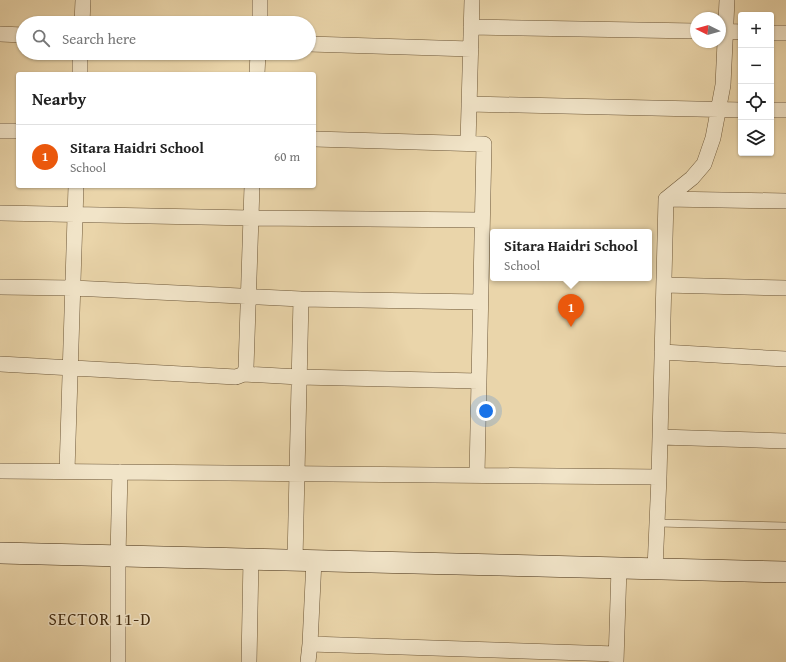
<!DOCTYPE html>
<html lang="en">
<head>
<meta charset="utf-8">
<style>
	:root { --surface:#fff; --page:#f6f6f6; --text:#222; --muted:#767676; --line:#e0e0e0; --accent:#ea580c }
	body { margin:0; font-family:"Gentium Book Plus",serif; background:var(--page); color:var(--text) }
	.controls { position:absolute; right:12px; top:12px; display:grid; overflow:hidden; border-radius:4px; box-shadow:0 1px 3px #0004 }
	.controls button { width:36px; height:36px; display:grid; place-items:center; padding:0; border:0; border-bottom:1px solid var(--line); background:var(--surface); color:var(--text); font:20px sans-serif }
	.compass { position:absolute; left:690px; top:12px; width:36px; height:36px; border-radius:50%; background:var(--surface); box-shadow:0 1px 3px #0004; rotate:275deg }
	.you { position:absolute; left:486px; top:411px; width:14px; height:14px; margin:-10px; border:3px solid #fff; border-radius:50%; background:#1a73e8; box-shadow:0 0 0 6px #1a73e833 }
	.badge { display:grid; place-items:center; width:26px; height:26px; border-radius:50%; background:var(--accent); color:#fff; font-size:13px; font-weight:700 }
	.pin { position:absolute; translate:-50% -33px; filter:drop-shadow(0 1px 2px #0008) }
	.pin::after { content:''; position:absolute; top:21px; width:14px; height:12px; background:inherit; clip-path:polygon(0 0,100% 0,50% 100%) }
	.popup { position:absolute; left:490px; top:229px; width:162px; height:52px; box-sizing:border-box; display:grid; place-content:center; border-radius:4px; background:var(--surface); filter:drop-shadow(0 1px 3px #0005); font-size:13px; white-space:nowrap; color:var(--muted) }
	.popup b { font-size:15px; color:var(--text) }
	.popup::after { content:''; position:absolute; left:50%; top:100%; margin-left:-8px; border:8px solid transparent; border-top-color:var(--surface) }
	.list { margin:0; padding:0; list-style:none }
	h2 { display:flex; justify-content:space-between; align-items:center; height:52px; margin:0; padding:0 16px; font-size:17px }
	h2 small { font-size:13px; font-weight:400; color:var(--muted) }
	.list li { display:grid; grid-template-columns:26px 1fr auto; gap:12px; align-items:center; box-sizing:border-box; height:64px; padding:0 16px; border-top:1px solid var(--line) }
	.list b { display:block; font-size:15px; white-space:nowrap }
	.list p { margin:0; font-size:13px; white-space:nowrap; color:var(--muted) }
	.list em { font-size:13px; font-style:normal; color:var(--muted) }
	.icon { flex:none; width:22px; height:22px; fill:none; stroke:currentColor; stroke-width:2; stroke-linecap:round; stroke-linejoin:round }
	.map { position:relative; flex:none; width:786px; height:662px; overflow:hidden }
	.search { position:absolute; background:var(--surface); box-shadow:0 1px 3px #0004; left:16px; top:16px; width:300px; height:44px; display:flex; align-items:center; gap:10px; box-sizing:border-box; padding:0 14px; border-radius:22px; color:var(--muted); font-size:15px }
	.panel { position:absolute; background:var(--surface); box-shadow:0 1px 3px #0004; left:16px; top:72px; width:300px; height:116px; border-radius:4px }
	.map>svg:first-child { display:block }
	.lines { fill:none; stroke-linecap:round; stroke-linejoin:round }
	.lane-casing { stroke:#6d5738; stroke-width:8 }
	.street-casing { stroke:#6d5738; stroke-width:16 }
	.secondary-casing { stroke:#432d12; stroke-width:22 }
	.lane { stroke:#f1e4c8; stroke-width:7 }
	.street { stroke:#f1e4c8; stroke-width:15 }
	.secondary { stroke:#f1e4c8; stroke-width:21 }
	.labels { text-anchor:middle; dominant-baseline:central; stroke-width:3; stroke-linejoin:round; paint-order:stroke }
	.neighbourhood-label { font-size:17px; letter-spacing:1px; fill:#432d12; stroke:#f1e4c8 }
</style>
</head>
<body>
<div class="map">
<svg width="786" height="662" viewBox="0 0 786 662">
	<rect width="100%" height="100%" fill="#ead5aa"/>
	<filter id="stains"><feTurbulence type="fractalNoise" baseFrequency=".005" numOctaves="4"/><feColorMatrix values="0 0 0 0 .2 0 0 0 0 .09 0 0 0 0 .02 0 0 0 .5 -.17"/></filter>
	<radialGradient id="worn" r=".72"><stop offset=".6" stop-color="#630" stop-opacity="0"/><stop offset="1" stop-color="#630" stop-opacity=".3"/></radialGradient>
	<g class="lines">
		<defs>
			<path id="lane" d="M657,523L786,526"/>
			<path id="street" d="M82,23L83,0
				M260,23V0
				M471,27L696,31
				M720,31L741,32
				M771,33H786
				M0,34L23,35
				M309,44L471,49
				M80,74V53
				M257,74L258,53
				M469,104L741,110
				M771,110H786
				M0,131H18
				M314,139L484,144L477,475
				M468,143L472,0
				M666,199L786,201
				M0,213L251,218L482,220
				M664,285L786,288
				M0,287L73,288L301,299L480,302
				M662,352L786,359
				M0,364L236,377L244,374L299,377L478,381
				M244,374L246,368L252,186
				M660,437L786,441
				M0,471L659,477
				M67,471L76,186
				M295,560L301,299
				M655,569L659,477L666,199L692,178L704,164L713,138L723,85L727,0
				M310,644L616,654
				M118,662V556L120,472
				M249,662L251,559
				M308,662L310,644L314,560
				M616,662L619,568"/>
			<path id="secondary" d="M0,553L786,572"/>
		</defs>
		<use href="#lane" class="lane-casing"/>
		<use href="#street" class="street-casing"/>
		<use href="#secondary" class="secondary-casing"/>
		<use href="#lane" class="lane"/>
		<use href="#street" class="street"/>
		<use href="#secondary" class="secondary"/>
	</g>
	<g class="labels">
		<g class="neighbourhood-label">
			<text x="100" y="618">SECTOR 11-D</text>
		</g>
	</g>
	<rect width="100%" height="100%" filter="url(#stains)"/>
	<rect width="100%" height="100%" fill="url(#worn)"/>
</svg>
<div class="controls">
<button>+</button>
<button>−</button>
<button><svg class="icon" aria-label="locate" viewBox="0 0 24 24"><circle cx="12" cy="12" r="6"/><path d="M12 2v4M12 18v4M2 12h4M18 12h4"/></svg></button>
<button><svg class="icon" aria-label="layers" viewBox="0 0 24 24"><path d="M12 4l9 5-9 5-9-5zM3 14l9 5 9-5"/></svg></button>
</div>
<svg class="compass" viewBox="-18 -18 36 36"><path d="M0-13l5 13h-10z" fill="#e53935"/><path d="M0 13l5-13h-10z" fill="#767676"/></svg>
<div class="you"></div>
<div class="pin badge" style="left:571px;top:327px">1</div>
<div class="popup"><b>Sitara Haidri School</b>School</div>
<div class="search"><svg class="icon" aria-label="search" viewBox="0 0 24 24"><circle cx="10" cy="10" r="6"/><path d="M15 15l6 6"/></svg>Search here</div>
<section class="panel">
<h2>Nearby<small></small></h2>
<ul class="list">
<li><span class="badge">1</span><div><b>Sitara Haidri School</b><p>School</p></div><em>60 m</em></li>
</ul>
</section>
</div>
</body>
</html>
